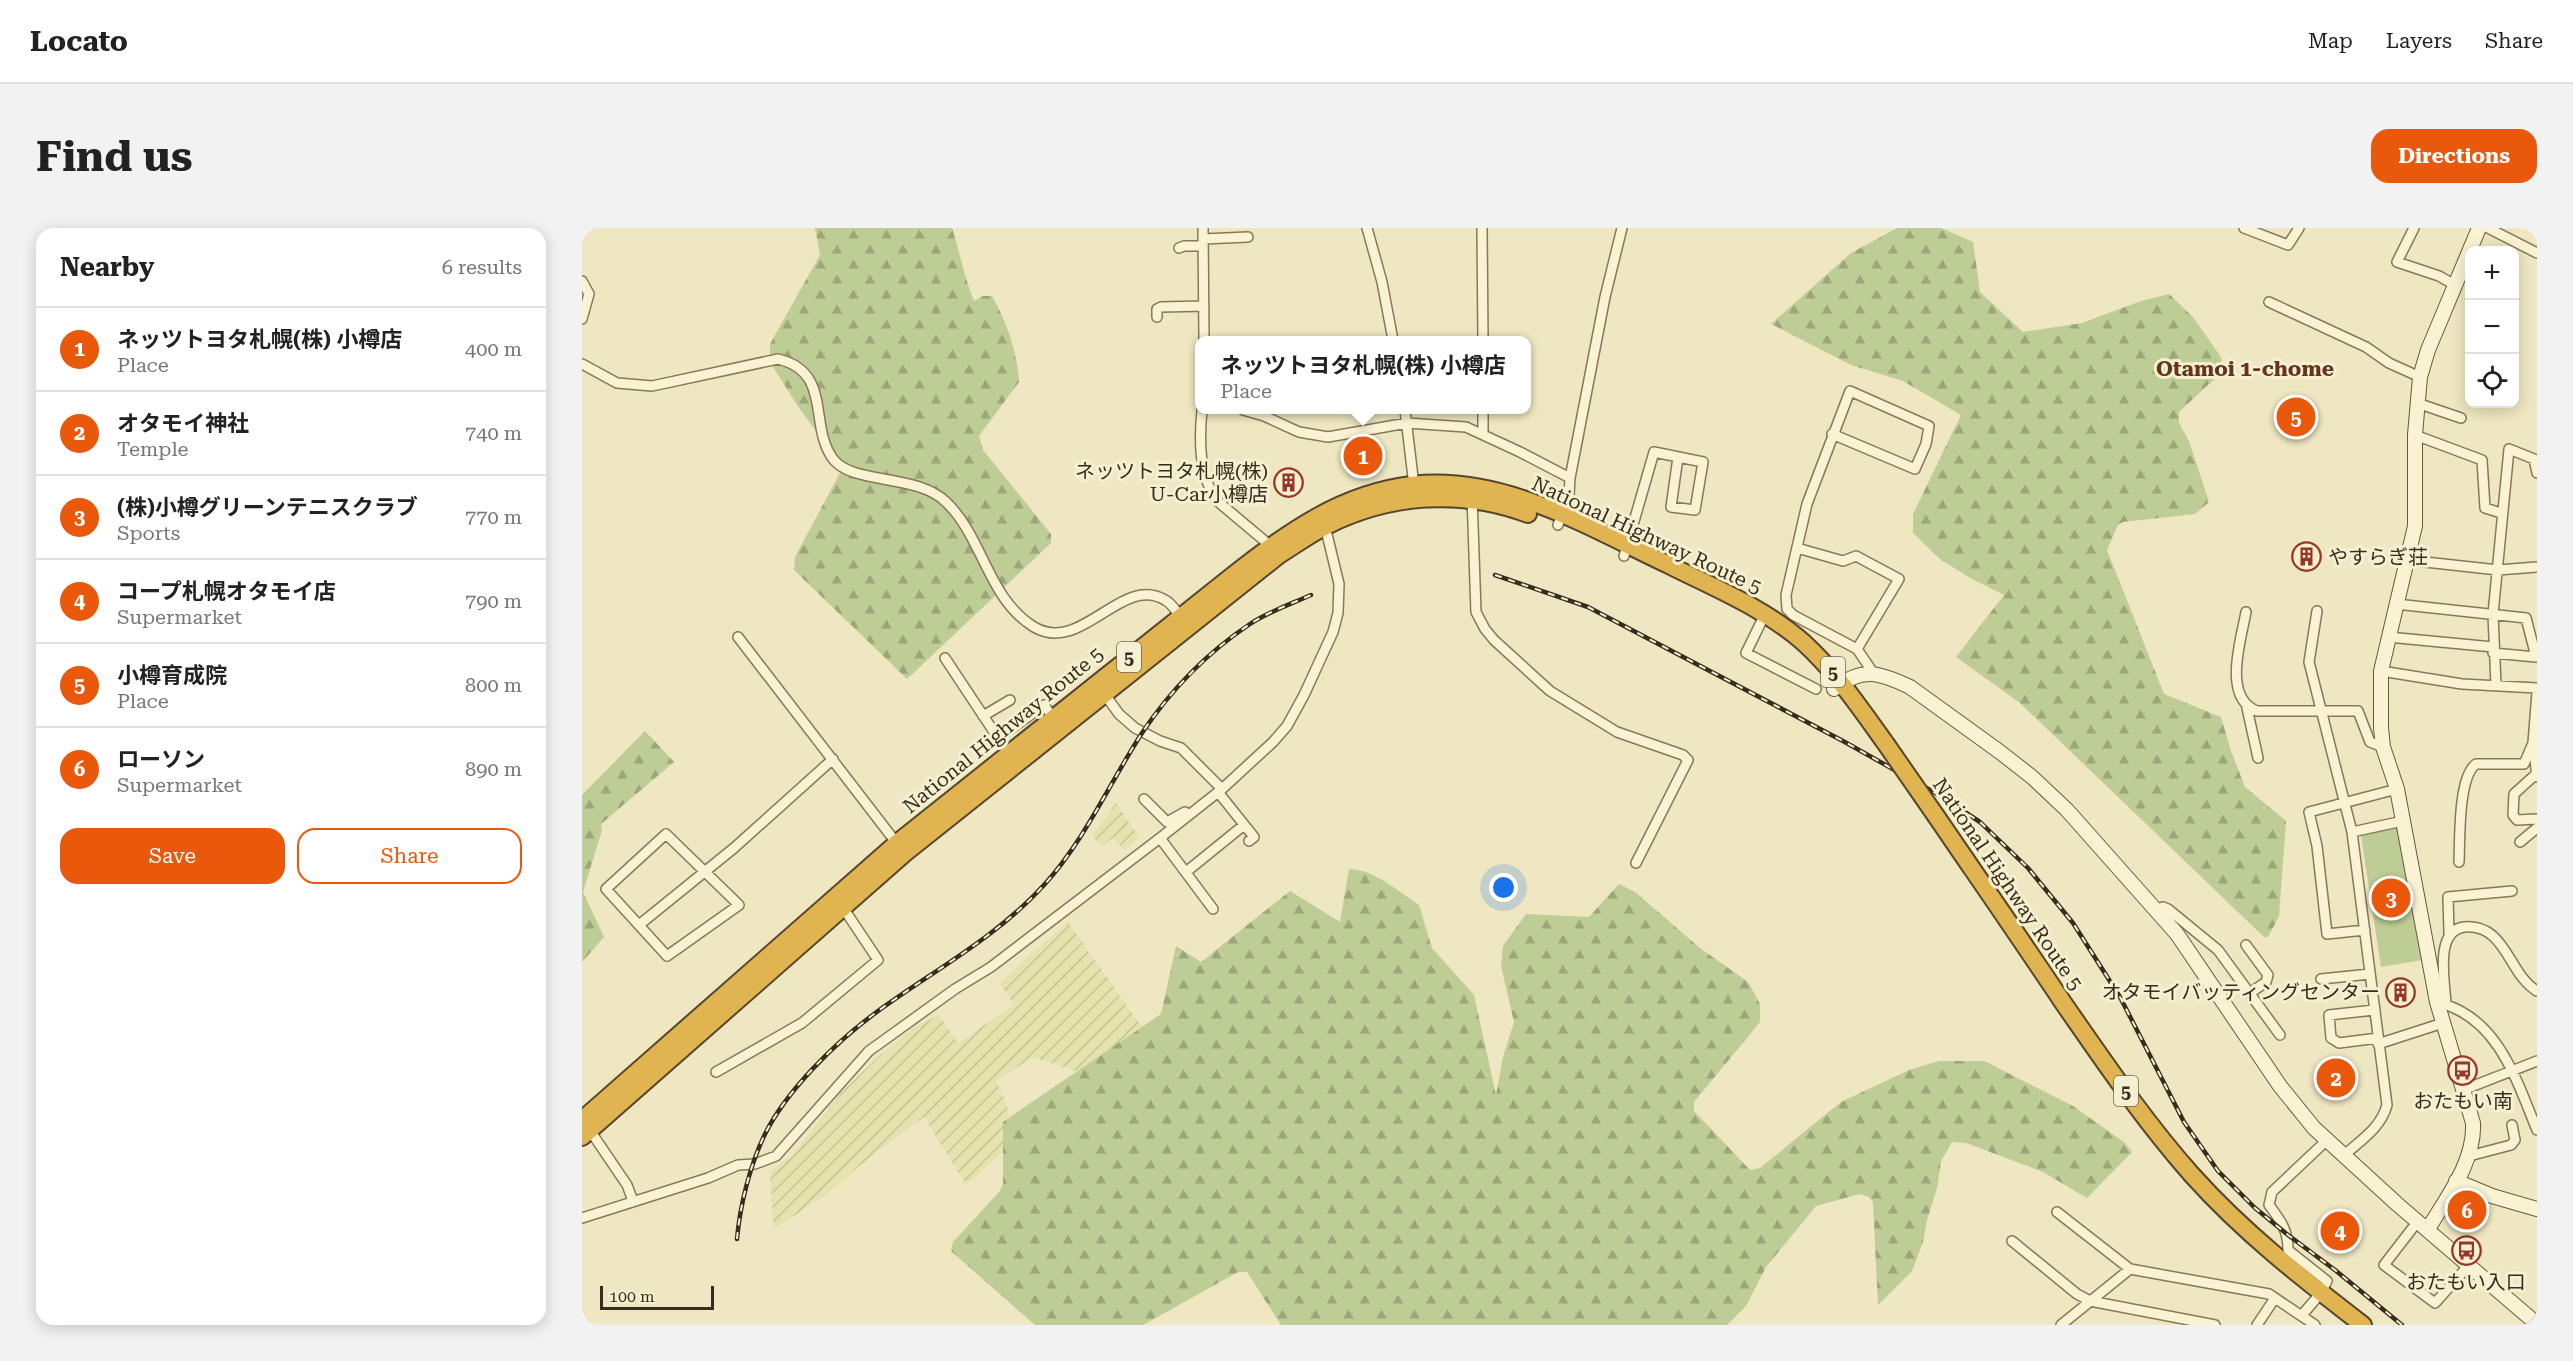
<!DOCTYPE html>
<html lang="en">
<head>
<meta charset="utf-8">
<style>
	:root { --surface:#fff; --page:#f2f2f2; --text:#222; --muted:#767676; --line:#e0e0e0; --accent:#ea580c }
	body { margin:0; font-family:"Roboto Serif","Noto Sans JP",serif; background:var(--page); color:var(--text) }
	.controls { position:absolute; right:18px; top:18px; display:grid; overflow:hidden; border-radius:12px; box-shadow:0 3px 15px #0003 }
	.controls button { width:54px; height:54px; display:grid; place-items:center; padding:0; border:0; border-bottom:2px solid var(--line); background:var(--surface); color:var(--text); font:30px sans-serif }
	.scale { position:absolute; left:18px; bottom:15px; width:114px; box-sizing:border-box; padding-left:6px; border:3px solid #372d1d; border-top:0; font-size:16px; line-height:21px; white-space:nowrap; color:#372d1d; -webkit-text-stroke:4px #f5f0d1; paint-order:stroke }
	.you { position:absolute; left:922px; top:660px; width:21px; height:21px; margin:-15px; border:4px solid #fff; border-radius:50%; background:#1a73e8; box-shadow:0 0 0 9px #1a73e833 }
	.badge { display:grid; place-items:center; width:39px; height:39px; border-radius:50%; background:var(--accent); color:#fff; font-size:20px; font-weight:700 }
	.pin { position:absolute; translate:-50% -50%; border:3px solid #fff; box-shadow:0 2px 6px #0006 }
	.popup { position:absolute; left:613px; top:108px; width:336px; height:78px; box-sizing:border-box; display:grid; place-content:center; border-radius:12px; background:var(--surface); filter:drop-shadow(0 2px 4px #0005); font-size:20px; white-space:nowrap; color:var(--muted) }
	.popup b { font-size:22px; color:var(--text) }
	.popup::after { content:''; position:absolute; left:50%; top:100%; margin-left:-12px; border:12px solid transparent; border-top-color:var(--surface) }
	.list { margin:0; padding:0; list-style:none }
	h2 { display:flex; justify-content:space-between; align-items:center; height:78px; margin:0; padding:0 24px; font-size:26px }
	h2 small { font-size:20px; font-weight:400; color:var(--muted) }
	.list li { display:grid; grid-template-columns:39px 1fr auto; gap:18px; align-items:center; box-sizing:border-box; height:84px; padding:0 24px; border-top:2px solid var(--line) }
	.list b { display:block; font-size:22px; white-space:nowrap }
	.list p { margin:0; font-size:20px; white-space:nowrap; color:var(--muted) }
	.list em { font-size:20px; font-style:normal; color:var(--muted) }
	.actions { display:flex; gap:12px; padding:18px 24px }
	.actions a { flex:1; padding:14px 0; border:2px solid var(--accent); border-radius:18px; text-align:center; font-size:21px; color:var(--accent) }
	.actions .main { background:var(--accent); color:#fff }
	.icon { flex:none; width:33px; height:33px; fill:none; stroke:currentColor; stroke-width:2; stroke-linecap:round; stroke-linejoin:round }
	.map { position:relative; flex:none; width:1955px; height:1097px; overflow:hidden; border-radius:18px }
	header { display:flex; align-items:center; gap:36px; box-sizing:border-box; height:84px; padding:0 30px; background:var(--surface); border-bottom:2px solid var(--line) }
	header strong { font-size:28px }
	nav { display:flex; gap:33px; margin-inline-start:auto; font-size:21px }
	.intro { display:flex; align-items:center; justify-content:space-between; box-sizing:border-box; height:144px; padding:0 36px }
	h1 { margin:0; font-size:42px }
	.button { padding:15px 27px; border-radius:18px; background:var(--accent); color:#fff; font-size:21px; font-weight:700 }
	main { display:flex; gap:36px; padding:0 36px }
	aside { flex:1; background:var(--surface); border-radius:18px; box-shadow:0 3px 15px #0003 }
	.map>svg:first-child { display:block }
	.farmland { fill:url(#farmland-furrows) }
	.forest { fill:url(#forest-firs) }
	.park { fill:#becc95 }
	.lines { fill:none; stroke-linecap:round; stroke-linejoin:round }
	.street-casing { stroke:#887859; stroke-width:12 }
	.secondary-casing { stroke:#69593c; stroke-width:16 }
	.highway-casing { stroke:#55452d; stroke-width:20 }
	.street { stroke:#f9f3d4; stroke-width:9 }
	.secondary { stroke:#f9f3d4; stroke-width:14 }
	.highway { stroke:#dfb451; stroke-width:16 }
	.rail-casing { stroke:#372d1d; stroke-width:4.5 }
	.rail { stroke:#f5f0d1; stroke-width:2; stroke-dasharray:7; stroke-linecap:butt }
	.highway-bridge-casing { stroke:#55452d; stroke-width:20; stroke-linecap:butt }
	.highway-bridge { stroke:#dfb451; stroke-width:16 }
	.labels { text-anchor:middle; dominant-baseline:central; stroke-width:6; stroke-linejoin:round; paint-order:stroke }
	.shield { fill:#f5f0d1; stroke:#706853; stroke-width:1.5 }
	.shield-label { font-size:18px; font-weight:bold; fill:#372d1d }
	.poi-label { font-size:20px; fill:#372d1d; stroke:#f5f0d1; text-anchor:end }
	.street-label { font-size:20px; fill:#372d1d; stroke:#f5f0d1 }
	.neighbourhood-label { font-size:21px; font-weight:bold; fill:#64351c; stroke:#f5f0d1 }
</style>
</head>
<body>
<header>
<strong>Locato</strong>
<nav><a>Map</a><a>Layers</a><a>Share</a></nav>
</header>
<div class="intro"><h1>Find us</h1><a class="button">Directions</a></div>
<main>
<aside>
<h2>Nearby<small>6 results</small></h2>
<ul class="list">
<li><span class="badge">1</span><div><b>ネッツトヨタ札幌(株) 小樽店</b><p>Place</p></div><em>400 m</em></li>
<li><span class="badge">2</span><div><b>オタモイ神社</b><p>Temple</p></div><em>740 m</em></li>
<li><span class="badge">3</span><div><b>(株)小樽グリーンテニスクラブ</b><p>Sports</p></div><em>770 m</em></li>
<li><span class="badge">4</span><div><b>コープ札幌オタモイ店</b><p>Supermarket</p></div><em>790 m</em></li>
<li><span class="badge">5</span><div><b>小樽育成院</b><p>Place</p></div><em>800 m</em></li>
<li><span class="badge">6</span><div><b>ローソン</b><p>Supermarket</p></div><em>890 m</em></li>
</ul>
<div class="actions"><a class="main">Save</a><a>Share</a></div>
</aside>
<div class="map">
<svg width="1955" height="1097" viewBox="0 0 1955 1097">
	<defs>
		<pattern id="farmland-furrows" width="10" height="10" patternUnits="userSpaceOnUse" patternTransform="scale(1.5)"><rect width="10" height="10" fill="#e4e3ae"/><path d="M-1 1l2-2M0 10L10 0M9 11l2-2" fill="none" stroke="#c4c395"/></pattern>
		<pattern id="forest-firs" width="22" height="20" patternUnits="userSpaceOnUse" patternTransform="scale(1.5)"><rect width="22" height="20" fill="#becc95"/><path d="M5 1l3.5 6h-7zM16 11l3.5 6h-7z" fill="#9ba679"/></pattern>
	</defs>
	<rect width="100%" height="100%" fill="#eee7c1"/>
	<path class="farmland" d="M534,575L557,609L542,622L531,610L520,618L510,608Z
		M486,694L562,802L506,847L451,829L414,853L425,878L431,915L384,957L342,889L293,925L242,968L192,1001L188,947L190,942L211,926L259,865L296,829L332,799L357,787L376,815L432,777L417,755Z"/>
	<path class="forest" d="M233,0H370C378,25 382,49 392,73L401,68H410C425,95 435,123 437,154L397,208L401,222L469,306V315L325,451L212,342L213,329L258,245V236L215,177L188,134V116L238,27Z
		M1315,0H1359L1391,14L1398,64L1441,104L1500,95L1559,73L1587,66L1611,89L1639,129L1641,143L1597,184V195L1607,213L1627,274L1613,286L1541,294L1536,297L1525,322L1582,466L1639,489L1649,523L1663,559L1704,593L1697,688L1686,709H1682L1438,475L1374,429L1422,367L1388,350L1358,331L1331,305V286L1379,187L1321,153L1269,137L1189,96L1269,25Z
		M63,503L92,534L19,596L20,602L1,664L22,709L0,734V567Z
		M767,641C792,641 817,664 837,677L850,720L892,767L914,867L921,829L932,794L919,738L921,718L944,686L1007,689L1037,656L1053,664L1118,720L1166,754L1178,776V794L1112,874V883L1168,942L1178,940L1259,874L1327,842L1357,833H1402L1491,878L1543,915L1550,924L1505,970L1461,944L1384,915L1370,914L1359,933L1355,960L1345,992L1341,1014L1330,1043L1296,1077L1291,974L1287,969L1278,966L1234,978L1184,1039L1164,1078L1145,1097H699L665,1044H656L561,1097H453L369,1023L371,1014L417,964L421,957V894L579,786L594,718L619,734L708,663L758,694Z"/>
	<path class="park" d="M1816,600L1840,732L1799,739L1779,607Z"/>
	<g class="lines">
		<defs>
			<path id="street" d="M621,0L622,112
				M785,0L800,54L811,112
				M900,0L901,112
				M1662,0L1706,17L1717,0
				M1832,0L1815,34L1857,48L1873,57
				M1906,0L1955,25
				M621,11L666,9
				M597,20L602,18H621
				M0,53L7,66L0,91
				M1687,74L1784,119L1807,135L1838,149
				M575,89V81L579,79L622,78
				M0,136L35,155L70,158L196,131C251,144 226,197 251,231C271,257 334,245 364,274C401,309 406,371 452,399C500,427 539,346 583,372C590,375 596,386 601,392
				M1835,175L1879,190
				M620,182C617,212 617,246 634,272L691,320
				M661,182L682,188L717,204L746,209L825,195L884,199L938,224L988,250
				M823,182L832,258
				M901,206V182
				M1250,206L1333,241L1344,216L1347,198L1268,163L1225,276L1204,367L1205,381L1211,387L1275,421L1292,446
				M1833,207L1900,232L1903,280L1919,285
				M890,268L894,384L903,401L912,412L968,463L1035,504L1101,527L1106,532L1054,635
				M976,297L987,267L988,250L1023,69L1040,0
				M1215,320L1261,333L1274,328L1317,351L1275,421
				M1042,328L1072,224L1121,234L1113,282L1089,279L1096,229
				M1825,332L1916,342L1955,339
				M1814,376L1944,390L1954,429L1911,425
				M1735,383L1727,434L1770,604L1805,877C1799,900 1778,913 1761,928
				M1664,384C1659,412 1640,470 1675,483H1776L1788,514L1801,519
				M1183,386L1164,425L1234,461
				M156,409L316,617
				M1806,409L1911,419
				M363,430L416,510L462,477L474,494
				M1799,443L1880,456L1955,460
				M1914,457L1911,386L1927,221L1952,231L1955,245
				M521,464L537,486L553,500L578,513L599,520L640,561
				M1955,464L1951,515L1955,549
				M1665,480L1676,530
				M401,488L428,472
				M1953,547L1932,566L1931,587L1935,592L1955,591
				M636,564L672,609L667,613
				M562,571L585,594L603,584L607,587
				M1770,604L1821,593
				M84,606L157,677L85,728L24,661Z
				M578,610L631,681
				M1938,614L1955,600
				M1877,634C1878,612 1876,549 1894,536H1942L1951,515
				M604,644L662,597
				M1574,681L1581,679L1586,681L1636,722L1698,807
				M57,697L152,620L251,531
				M1783,702L1745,706L1735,618L1727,584L1815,561
				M1867,705L1866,669L1930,663
				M1664,717L1686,747L1684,754L1668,765
				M1739,751L1788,746
				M1861,776C1917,792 1935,854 1955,902
				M1864,776C1863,754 1852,703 1882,699C1924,695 1926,746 1955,763
				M1792,782L1747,787L1749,810L1757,815L1796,810
				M1796,816L1861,795
				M134,844L220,795L296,732L260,678
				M1881,862L1955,833
				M7,901L45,957L51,973
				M1887,928L1929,917L1933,912L1930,897
				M1475,984L1548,1041
				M0,990L126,950L156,937L173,936L194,928L287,823L373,761L409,739L578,610L640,561L691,514L705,498L722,467L751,404L756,385L757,356L743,298
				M1836,993L1802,1037L1853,1075L1887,1037
				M1430,1013L1495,1066L1508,1073L1633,1097
				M1720,1087L1738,1066L1745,1053L1706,1022C1706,1002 1699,993 1687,977L1690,964L1744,913
				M1479,1097L1548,1041L1687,1066L1733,1097
				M1675,1097L1693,1070"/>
			<path id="secondary" d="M1252,461C1280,439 1297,444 1328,459L1418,524L1450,549L1485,582L1595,706L1698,858L1732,900L1815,976L1955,1096
				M1874,953L1910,968L1955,981
				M1846,1001C1865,969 1893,934 1891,895L1855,774L1815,561L1801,519L1799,500V443L1833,298V207L1838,149L1846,122L1897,0"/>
			<path id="highway" d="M1354,588C1397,651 1440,713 1482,776C1523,835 1563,894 1610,947C1662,1005 1720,1050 1781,1097
				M0,892L315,615L650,348C704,305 760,265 830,257C921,246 1008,300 1087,337C1133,360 1182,380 1221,414C1254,444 1278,480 1304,516
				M0,909L323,625L697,327C713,317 728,306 744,298C807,266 880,261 946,286"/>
		</defs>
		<use href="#street" class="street-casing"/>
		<use href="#secondary" class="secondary-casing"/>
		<use href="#highway" class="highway-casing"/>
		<use href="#street" class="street"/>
		<use href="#secondary" class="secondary"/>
		<use href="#highway" class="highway"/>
		<defs>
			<path id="rail" d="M913,347L1006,379L1261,513L1357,567L1398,594L1446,640L1491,695L1538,769L1602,894L1636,943L1673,980L1706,1007L1753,1042L1820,1097
				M155,1011C158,977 168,937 183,906C205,862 253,815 292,786C349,744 414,710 462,657C503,612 527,556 560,505C588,463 626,424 668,396C686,384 709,376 729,367"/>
		</defs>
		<use href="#rail" class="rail-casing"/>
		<use href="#rail" class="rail"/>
		<defs>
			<path id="highway-bridge" d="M1304,516L1354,588"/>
		</defs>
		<use href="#highway-bridge" class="highway-bridge-casing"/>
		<use href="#highway-bridge" class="highway-bridge"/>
	</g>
	<defs>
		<symbol id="building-ring" viewBox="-11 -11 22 22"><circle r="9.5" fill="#f5f0d1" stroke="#973728" stroke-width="1.5"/><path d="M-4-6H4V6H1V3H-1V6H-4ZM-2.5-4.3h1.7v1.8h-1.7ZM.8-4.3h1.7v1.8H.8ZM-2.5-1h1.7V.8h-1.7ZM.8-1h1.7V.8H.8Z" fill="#973728"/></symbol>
		<symbol id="bus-ring" viewBox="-11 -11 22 22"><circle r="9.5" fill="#f5f0d1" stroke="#973728" stroke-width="1.5"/><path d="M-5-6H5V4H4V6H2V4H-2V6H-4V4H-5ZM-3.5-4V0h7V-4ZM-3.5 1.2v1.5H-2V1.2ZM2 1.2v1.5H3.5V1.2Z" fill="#973728"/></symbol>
	</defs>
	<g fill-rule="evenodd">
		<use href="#building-ring" x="690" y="238" width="33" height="33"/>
		<use href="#building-ring" x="1708" y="312" width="33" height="33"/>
		<use href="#building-ring" x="1802" y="748" width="33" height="33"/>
		<use href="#bus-ring" x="1864" y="826" width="33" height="33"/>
		<use href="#bus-ring" x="1868" y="1006" width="33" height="33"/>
	</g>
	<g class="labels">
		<g class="shield">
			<rect x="535" y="414" width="24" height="30" rx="4.5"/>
			<rect x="1239" y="429" width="24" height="30" rx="4.5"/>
			<rect x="1532" y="848" width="24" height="30" rx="4.5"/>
		</g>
		<g class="shield-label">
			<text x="547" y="429">5</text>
			<text x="1251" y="444">5</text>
			<text x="1544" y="863">5</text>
		</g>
		<g class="poi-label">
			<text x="686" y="243">ネッツトヨタ札幌(株)<tspan x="686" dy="23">U-Car小樽店</tspan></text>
			<text x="1746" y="329" text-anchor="start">やすらぎ荘</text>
			<text x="1798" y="764">オタモイバッティングセンター</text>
			<text x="1881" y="873" text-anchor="middle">おたもい南</text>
			<text x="1884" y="1054" text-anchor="middle">おたもい入口</text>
		</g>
		<g class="street-label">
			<text transform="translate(1065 307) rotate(25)">National Highway Route 5</text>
			<text transform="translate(421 502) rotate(-39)">National Highway Route 5</text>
			<text transform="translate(1426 656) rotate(56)">National Highway Route 5</text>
		</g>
		<g class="neighbourhood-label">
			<text x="1663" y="141">Otamoi 1-chome</text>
		</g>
	</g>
</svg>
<div class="controls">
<button>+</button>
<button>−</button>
<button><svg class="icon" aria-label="locate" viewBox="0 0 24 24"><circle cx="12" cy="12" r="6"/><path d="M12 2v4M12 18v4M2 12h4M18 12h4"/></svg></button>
</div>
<div class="scale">100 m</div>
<div class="you"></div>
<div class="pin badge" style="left:781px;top:228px">1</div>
<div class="popup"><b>ネッツトヨタ札幌(株) 小樽店</b>Place</div>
<div class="pin badge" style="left:1754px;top:850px">2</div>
<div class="pin badge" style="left:1809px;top:670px">3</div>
<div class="pin badge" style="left:1758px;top:1003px">4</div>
<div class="pin badge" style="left:1714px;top:189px">5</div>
<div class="pin badge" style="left:1885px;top:982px">6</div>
</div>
</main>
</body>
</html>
